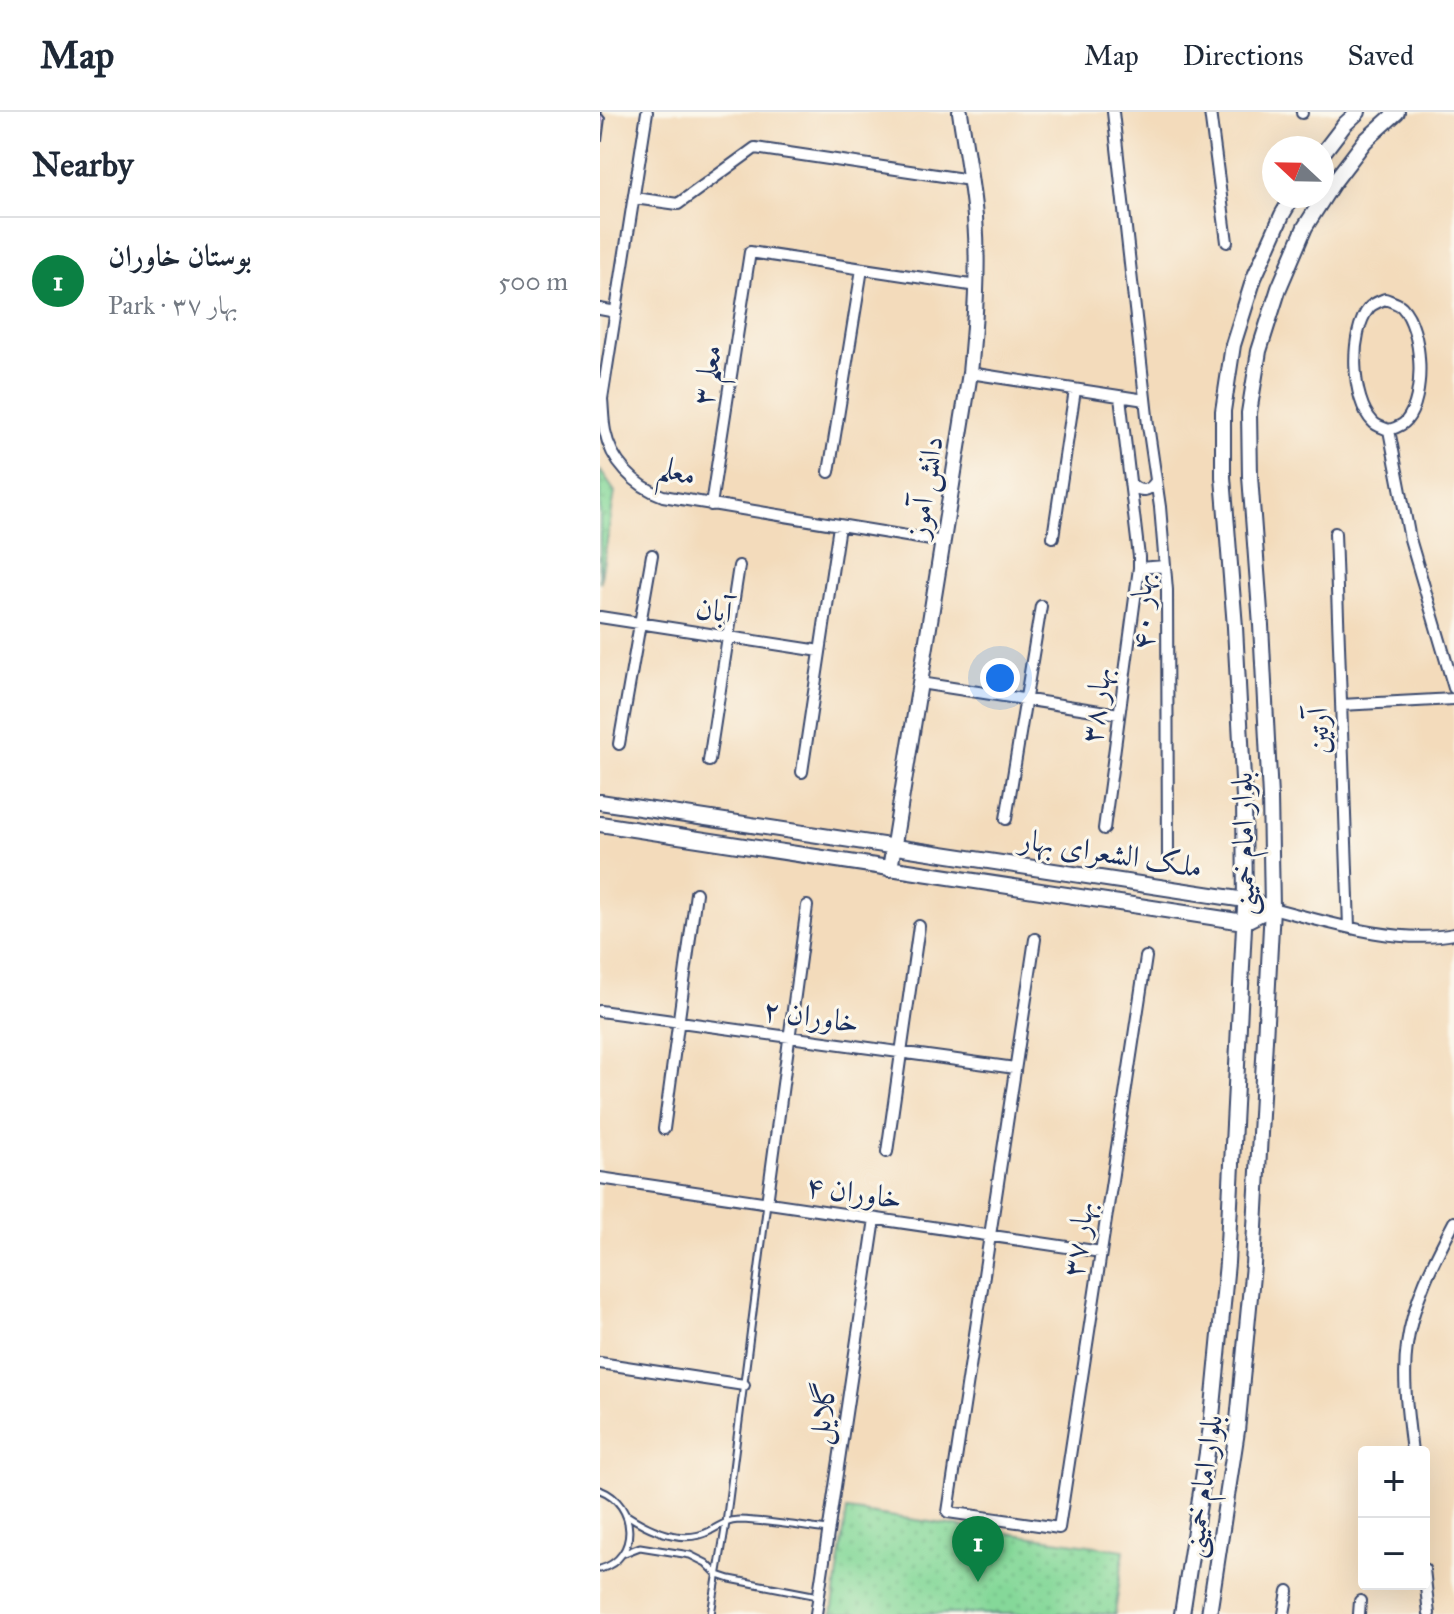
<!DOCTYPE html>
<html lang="en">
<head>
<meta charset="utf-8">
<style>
	:root { --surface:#fff; --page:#f2f2f3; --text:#1f2937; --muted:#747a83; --line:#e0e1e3; --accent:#0b8043 }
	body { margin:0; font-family:"IM FELL Great Primer",Amiri,serif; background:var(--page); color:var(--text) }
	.controls { position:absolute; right:24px; bottom:24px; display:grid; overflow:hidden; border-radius:8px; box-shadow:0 8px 32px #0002 }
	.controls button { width:72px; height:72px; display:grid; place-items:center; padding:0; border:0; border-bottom:2px solid var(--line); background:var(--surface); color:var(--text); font:40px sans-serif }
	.compass { position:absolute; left:662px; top:24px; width:72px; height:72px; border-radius:50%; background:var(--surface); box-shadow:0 8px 32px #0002; rotate:292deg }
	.you { position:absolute; left:400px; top:566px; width:28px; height:28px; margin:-20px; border:6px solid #fff; border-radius:50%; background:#1a73e8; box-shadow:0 0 0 12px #1a73e833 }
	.badge { display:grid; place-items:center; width:52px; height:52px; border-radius:50%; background:var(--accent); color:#fff; font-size:26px; font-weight:700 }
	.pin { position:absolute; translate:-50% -66px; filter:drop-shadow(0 2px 4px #0008) }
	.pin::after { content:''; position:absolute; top:42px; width:28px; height:24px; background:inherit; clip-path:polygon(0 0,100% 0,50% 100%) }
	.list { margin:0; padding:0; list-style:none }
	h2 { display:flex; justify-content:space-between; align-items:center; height:104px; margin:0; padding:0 32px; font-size:34px }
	h2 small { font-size:26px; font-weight:400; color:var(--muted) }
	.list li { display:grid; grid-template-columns:52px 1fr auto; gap:24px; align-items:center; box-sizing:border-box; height:128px; padding:0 32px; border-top:2px solid var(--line) }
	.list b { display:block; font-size:30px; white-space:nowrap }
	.list p { margin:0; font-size:26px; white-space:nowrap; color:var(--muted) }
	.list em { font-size:26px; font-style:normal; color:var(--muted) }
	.map { position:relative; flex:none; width:854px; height:1502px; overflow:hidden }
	header { display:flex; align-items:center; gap:48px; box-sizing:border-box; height:112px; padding:0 40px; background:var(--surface); border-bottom:2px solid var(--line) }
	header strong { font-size:38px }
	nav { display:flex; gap:44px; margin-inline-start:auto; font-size:28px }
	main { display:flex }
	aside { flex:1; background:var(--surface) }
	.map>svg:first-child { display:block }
	.park { fill:url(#park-dots); stroke:#50847c; stroke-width:2 }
	.building { fill:url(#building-cross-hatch) }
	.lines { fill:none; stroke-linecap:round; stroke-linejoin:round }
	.lane-casing { stroke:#3b496c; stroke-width:9 }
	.street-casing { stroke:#3b496c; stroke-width:14 }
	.secondary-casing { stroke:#3b496c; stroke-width:18 }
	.lane { stroke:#fff; stroke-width:5 }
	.street { stroke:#fff; stroke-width:10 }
	.secondary { stroke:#fff; stroke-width:14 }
	.labels { text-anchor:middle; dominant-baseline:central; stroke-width:6; stroke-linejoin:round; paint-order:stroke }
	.street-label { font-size:30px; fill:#1b2f5e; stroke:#fbf7ec }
</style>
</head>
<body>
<header>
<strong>Map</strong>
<nav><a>Map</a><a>Directions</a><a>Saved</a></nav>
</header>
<main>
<aside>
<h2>Nearby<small></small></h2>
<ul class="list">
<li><span class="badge">1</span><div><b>بوستان خاوران</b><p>Park · بهار ۳۷</p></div><em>500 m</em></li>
</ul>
</aside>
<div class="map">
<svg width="854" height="1502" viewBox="0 0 854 1502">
	<defs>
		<pattern id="park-dots" width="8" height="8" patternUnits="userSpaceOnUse" patternTransform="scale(2)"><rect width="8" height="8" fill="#85d899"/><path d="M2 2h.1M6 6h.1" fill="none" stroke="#72ba86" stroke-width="1.8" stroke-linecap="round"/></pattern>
		<pattern id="building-cross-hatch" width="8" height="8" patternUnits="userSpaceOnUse" patternTransform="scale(2)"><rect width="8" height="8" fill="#c9aaf5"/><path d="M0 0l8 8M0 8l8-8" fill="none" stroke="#a28bca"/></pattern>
	</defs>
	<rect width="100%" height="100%" fill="#fbf7ec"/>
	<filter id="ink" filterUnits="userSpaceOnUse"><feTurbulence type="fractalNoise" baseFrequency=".0125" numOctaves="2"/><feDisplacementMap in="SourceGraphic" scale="16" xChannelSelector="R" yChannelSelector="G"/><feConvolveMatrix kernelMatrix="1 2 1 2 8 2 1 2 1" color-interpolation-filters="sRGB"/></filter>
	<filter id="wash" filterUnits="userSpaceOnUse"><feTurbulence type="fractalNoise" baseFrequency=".006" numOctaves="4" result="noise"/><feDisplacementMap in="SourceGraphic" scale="32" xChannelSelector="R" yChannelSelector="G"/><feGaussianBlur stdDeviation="1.8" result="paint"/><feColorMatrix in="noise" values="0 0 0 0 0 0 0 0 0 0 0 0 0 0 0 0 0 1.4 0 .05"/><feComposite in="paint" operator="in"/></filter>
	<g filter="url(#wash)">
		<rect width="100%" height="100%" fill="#f3dbbb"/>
		<path class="park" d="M0,358L15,380L0,471Z
			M247,1398L524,1438L515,1502H232Z"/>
		<g id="blocks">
			<path class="building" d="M0,0L5,6L2,29H0Z"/>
		</g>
	</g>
	<g filter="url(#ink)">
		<use href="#blocks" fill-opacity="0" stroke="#3b496c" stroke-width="2"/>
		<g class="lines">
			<defs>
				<path id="lane" d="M0,1378C37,1392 40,1446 0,1457
					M27,1403C50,1418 83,1433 110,1419C119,1414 128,1408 139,1408C168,1409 198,1414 227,1418
					M22,1442L40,1435L90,1443L106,1451L118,1463L130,1467L218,1484
					M111,1502L126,1411L167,1091"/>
				<path id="street" d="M47,0L2,287C3,298 3,309 5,319C11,350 35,374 63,384L343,430
					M513,0L548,313L560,395L567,478L568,745
					M610,0L627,130
					M702,0V1
					M34,86L78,92L155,36L370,68
					M785,187C790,189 798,191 802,195C823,217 826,286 806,309C802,314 795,316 789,318C784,316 776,314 773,310C751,288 749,220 769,196C772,192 780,189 785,187Z
					M0,197L16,200
					M370,261L545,288
					M789,318L810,427L854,576
					M229,360L262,157
					M531,372C540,381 549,380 556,369
					M111,393L150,140L377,174
					M735,421L749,815
					M453,425L475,278
					M539,456L565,454
					M0,505L220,539
					M320,571L519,602
					M741,593L854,587
					M19,632L52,443
					M109,649L139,454
					M202,660L239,414
					M406,707L441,494
					M504,717L539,456V445L520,285
					M672,796C726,810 798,833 854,822
					M435,827L348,1400L459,1416L546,845
					M0,899L415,956
					M64,1017L96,781
					M287,1040L319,814
					M0,1066L501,1140
					M167,1091L207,794
					M0,1251L144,1273
					M812,1340C808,1305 802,1268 807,1233C813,1189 833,1150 854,1110
					M824,1457L829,1502
					M216,1502L275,1107
					M684,1502L688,1479
					M759,1502L760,1489"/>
				<path id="secondary" d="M722,42L745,12L758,0
					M0,690L645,788L672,796
					M0,712L644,810L672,796
					M290,757L370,261C375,209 379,157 375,105C372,70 365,35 360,0
					M582,1502L611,1315L627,1151L645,795L644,686L635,515L623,365V299L633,233L654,166L682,103L693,84
					M609,1502L637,1319L653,1153L672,796L670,685L661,513L650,364L649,301L659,239L679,176L705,115L733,71L765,29L797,0"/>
			</defs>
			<use href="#lane" class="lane-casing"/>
			<use href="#street" class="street-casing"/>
			<use href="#secondary" class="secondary-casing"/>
			<use href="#lane" class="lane"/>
			<use href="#street" class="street"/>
			<use href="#secondary" class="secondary"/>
		</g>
	</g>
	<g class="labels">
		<g class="street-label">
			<text transform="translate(107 263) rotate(-81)">معلم ۳</text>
			<text transform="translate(78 359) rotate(17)">معلم</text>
			<text transform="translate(325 375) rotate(-81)">دانش آموز</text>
			<text transform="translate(114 498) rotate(9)">آبان</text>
			<text transform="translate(542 500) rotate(-92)">بهار ۴۰</text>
			<text transform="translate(496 593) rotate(-82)">بهار ۳۸</text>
			<text transform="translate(718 619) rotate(-92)">آرتین</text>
			<text transform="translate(643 732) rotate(-91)">بلوار امام خمینی</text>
			<text transform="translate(511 741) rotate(9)">ملک الشعرای بهار</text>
			<text transform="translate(211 904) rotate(8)">خاوران ۲</text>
			<text transform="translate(254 1080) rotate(8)">خاوران ۴</text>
			<text transform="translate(478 1127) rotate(-81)">بهار ۳۷</text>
			<text transform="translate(222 1301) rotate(-82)">گلایل</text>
			<text transform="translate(602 1374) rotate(-82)">بلوار امام خمینی</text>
		</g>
	</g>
</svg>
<div class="controls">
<button>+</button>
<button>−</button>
</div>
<svg class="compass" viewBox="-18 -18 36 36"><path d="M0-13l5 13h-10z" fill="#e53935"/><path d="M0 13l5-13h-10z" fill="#747a83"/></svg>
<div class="you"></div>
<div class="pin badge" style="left:378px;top:1470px">1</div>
</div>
</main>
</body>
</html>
